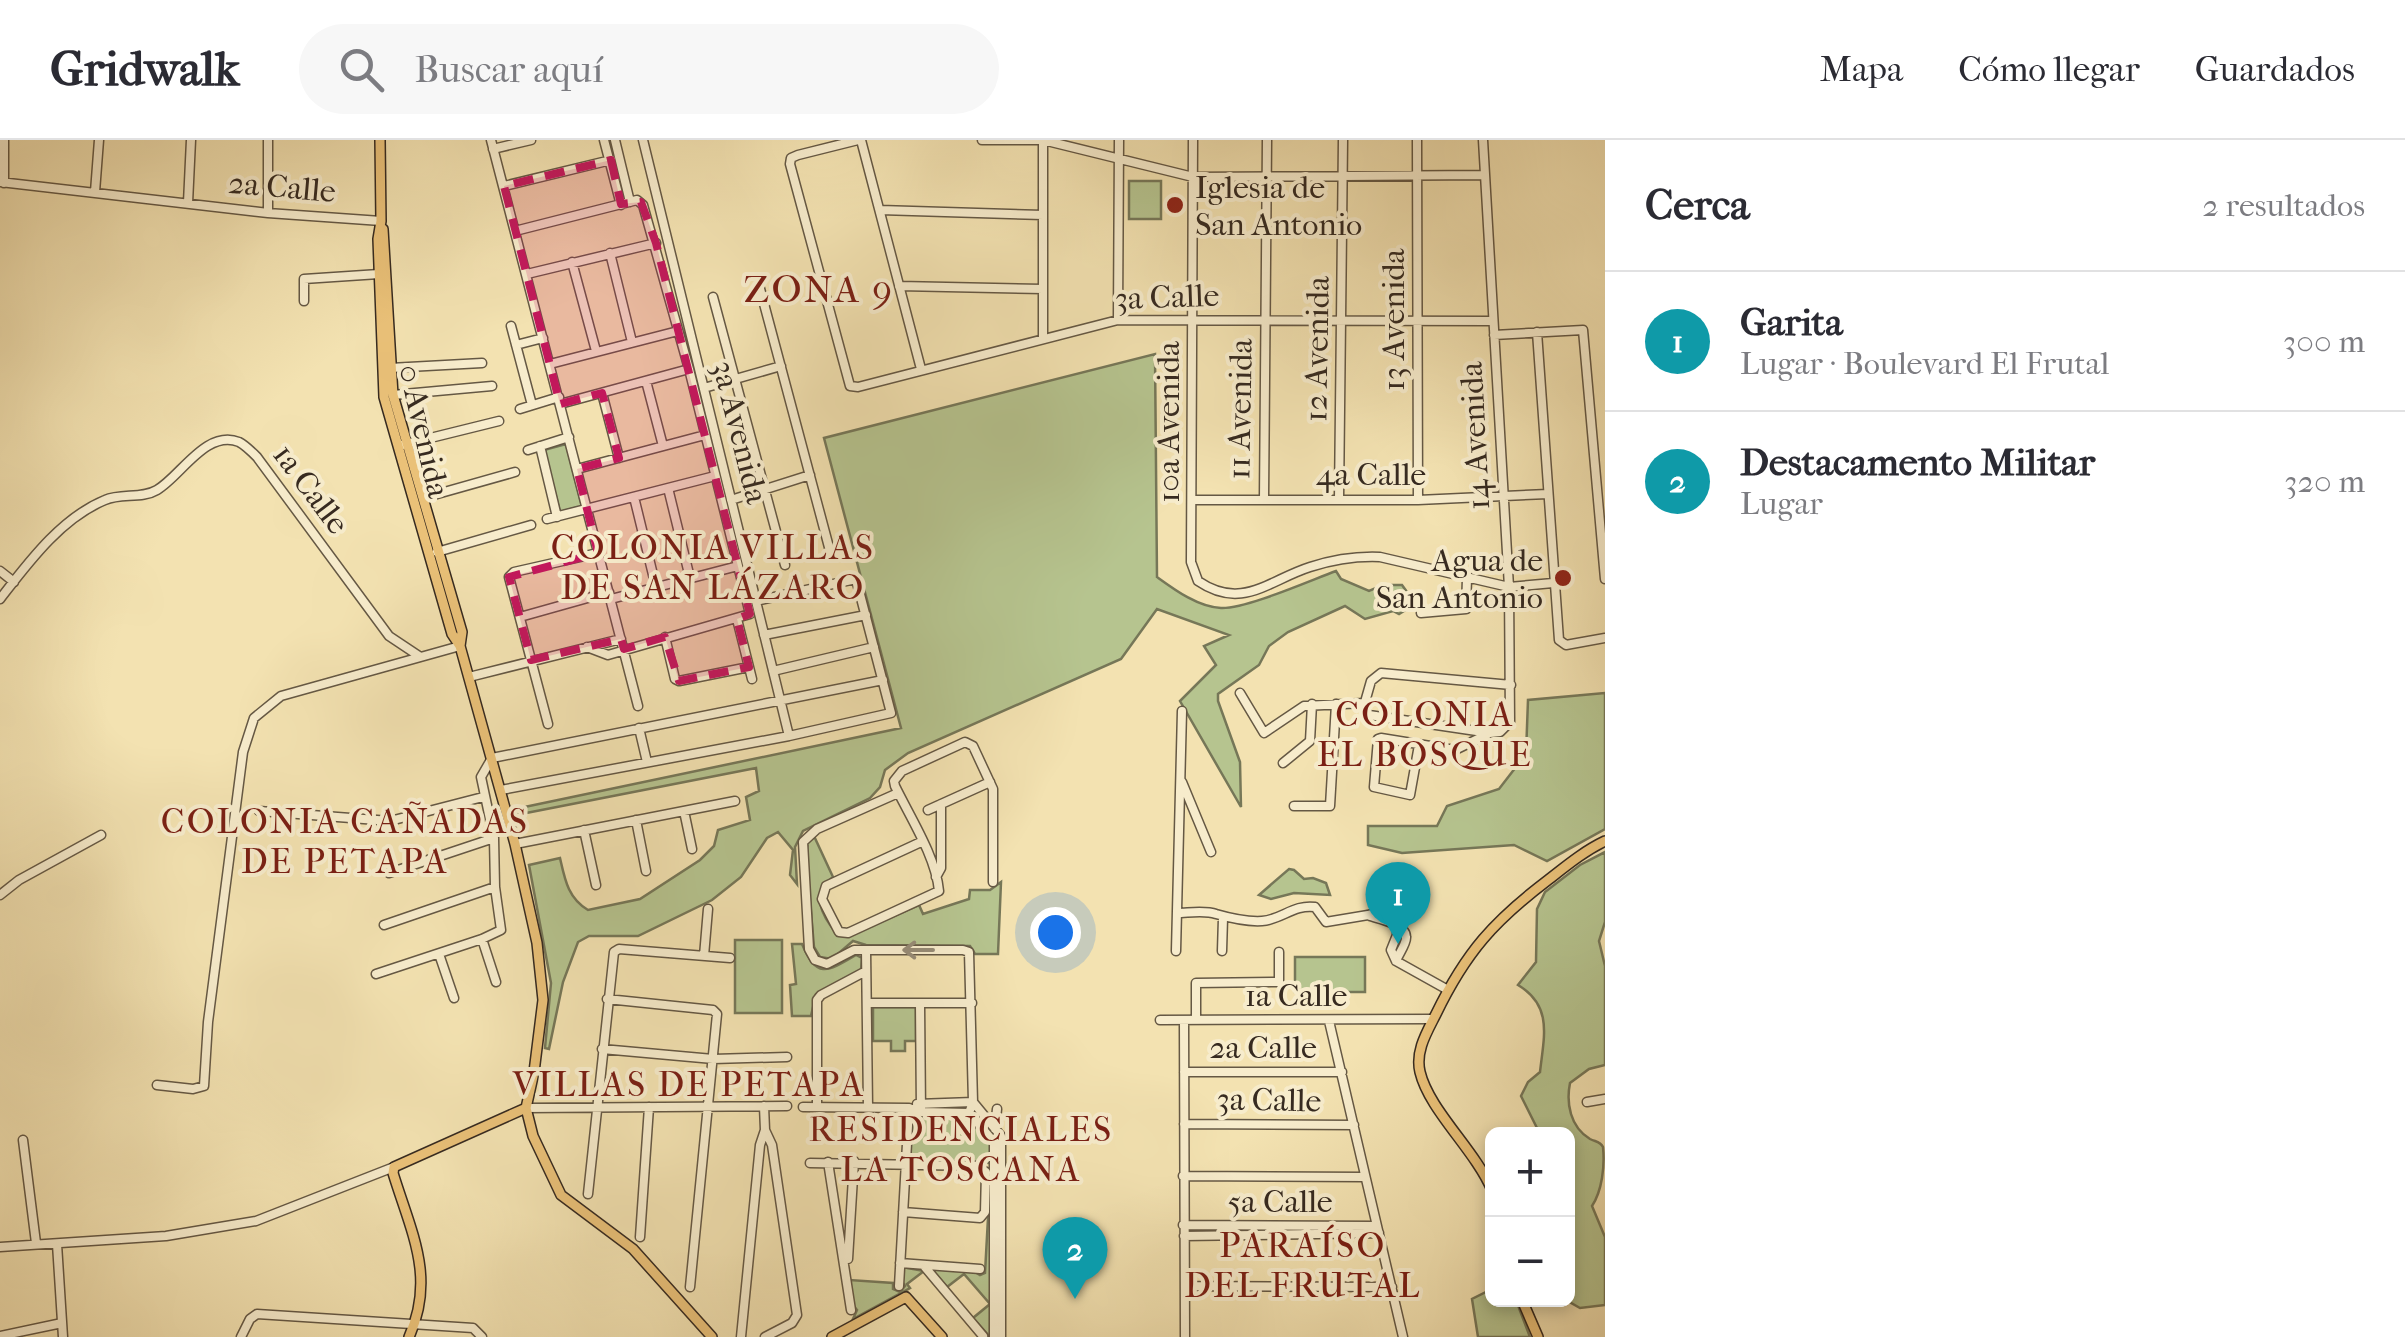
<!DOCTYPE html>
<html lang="es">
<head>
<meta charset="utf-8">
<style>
	:root { --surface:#fff; --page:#f7f7f7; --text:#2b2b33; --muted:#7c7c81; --line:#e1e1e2; --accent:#8f2418 }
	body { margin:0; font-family:"IM FELL French Canon",serif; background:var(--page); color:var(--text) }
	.controls { position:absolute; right:30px; bottom:30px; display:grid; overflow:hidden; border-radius:15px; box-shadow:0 5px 15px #0003 }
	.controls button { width:90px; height:90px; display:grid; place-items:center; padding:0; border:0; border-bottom:2px solid var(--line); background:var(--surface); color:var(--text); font:50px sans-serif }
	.you { position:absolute; left:1055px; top:792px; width:35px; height:35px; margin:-25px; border:8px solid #fff; border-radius:50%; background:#1a73e8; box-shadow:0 0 0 15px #1a73e833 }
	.badge { display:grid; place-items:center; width:65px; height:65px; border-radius:50%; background:var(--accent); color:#fff; font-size:32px; font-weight:700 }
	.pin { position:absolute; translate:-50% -82px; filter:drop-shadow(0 2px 5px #0008) }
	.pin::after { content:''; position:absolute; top:52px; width:35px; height:30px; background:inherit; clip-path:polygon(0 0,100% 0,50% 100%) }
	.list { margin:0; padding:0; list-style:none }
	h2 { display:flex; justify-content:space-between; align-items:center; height:130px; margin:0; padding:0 40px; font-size:42px }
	h2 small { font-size:32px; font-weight:400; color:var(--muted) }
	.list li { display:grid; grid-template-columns:65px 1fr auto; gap:30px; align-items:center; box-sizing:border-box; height:140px; padding:0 40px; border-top:2px solid var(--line) }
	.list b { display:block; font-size:38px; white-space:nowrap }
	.list p { margin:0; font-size:32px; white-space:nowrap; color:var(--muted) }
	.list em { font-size:32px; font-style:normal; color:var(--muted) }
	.icon { flex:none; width:55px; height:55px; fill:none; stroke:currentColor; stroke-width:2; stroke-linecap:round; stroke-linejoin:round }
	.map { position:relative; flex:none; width:1605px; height:1197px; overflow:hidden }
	header { display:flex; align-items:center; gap:60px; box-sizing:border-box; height:140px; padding:0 50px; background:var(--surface); border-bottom:2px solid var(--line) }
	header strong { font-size:48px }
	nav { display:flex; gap:55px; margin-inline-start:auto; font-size:35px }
	.search { width:700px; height:90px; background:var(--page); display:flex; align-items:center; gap:25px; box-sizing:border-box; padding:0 35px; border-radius:55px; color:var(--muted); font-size:38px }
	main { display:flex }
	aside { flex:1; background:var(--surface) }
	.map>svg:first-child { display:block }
	.green { fill:#b6c48f; stroke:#767758; stroke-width:2.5 }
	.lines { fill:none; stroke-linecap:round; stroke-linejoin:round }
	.minor-casing { stroke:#655844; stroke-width:11 }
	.major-casing { stroke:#362a20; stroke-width:12 }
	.minor { stroke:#f7eccc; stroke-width:8 }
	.major { stroke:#eac178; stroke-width:9 }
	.oneway { stroke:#968b76 }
	.marked { fill:#c2185b; fill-opacity:0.2; stroke:#c2185b; stroke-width:8; stroke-dasharray:20 12; stroke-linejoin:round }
	.poi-dot { fill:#8f2418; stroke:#f7eccc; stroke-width:4 }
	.labels { text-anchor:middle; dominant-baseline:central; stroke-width:8; stroke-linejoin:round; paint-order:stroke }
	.street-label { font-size:32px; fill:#362a20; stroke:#f7eccc }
	.poi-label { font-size:32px; fill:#362a20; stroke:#f7eccc; text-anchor:start }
	.neighbourhood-label { font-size:35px; letter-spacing:2.5px; fill:#7a1f14; stroke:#f7eccc }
	.quarter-label { font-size:38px; letter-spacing:2.5px; fill:#7a1f14; stroke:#f7eccc }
</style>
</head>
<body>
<header>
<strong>Gridwalk</strong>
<div class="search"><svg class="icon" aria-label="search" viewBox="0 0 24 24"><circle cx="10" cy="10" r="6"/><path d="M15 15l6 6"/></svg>Buscar aquí</div>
<nav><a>Mapa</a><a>Cómo llegar</a><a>Guardados</a></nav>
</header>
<main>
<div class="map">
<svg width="1605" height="1197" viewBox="0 0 1605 1197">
	<rect width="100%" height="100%" fill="#f3e2b1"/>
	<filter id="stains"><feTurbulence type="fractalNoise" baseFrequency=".002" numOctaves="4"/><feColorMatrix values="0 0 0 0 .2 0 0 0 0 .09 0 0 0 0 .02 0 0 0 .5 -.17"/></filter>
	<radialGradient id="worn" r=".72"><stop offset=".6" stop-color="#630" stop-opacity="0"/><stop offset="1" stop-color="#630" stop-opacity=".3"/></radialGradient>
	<path class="green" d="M1129,41H1161V79H1129Z
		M1155,214L1157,437C1175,450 1198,467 1221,468C1246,469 1311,440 1336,431L1341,439L1369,451L1383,445H1402L1407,452V469L1399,474L1393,471L1365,479L1345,466L1288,492L1269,506L1259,525L1218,554V561L1240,622L1241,667L1180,561L1216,525L1204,506L1229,495L1157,469L1121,519L908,613L885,630L880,647L870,658L803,691L795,707L797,744L790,735L793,710L778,692L767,698L741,737L712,760L638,796H589L578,802L563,842L549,909L545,908L551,843L529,725L560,718C565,740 568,758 588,770L640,759L700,720L714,706L718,690L750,680L746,657L759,651L756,628L516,675L515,669L901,588L824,298Z
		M566,304L582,366L560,372L544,310Z
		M1605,553V689L1547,721L1514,705L1402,713L1368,705V686H1437L1447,666L1499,649L1526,614L1528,560Z
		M814,696L833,737C810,753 821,775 837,794L851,795L919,765L923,774L969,759L970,750H990L1001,742L998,814H975L970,806L866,805L853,801L832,819L820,817L814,807L806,713L808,701Z
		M1605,712V782L1599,801L1605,826V925L1589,929L1570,943C1566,963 1570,987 1590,999C1596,1002 1600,1001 1603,1007C1605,1026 1602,1051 1592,1066L1605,1097V1165L1580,1168L1566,1160L1568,994H1540L1521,956L1528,942L1540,932C1544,896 1553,866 1518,845L1536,822L1537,769L1545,752L1580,725Z
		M1289,729L1294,730L1304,739L1313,738L1326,743L1330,755L1294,753L1271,759L1259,755Z
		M735,800H782V873H735Z
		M792,804H802C817,839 827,832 856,815L862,818L861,830L816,854L811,876H792L790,845L796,844Z
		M1295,817H1365V852H1295Z
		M873,867H916V901H905V911H891V901H873Z
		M916,975L966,976L991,1005L990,1197L973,1178L990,1164L964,1134L947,1147L931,1129L975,1132L980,1135L985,1133L991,1023L909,1019L911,979Z
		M902,1127L924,1131L907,1144L910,1148L853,1179L857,1170L852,1164L850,1140L893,1143V1149L900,1152L905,1146L901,1140Z
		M1492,1149V1160H1516L1530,1197H1478L1472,1159Z"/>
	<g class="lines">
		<defs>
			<path id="minor" d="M4,0V43
				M491,0L638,566
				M604,0L621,65
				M615,0L630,62
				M643,0L789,596
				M858,0L798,15L791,18L790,24L850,246L858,247L1118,180L1493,181
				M861,0L921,229
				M982,0H1043L1193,37L1484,35
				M1193,0L1191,422L1198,441C1242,471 1269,440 1310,427C1332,420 1357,416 1380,417L1509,447L1553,443
				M1417,0L1418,360
				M1483,0L1509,447L1510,582L1500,592L1490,593L1369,575L1363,569L1371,541L1381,533L1511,545
				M493,9L531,0
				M0,42L268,73L381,81
				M504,46L611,20
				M95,52L99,0
				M188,63L191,0
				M880,70L1043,75
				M268,73V0
				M515,91L637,60L643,65L689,229L750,474L608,515L587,507
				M610,113L632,202
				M572,122L596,211
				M527,134L656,103
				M759,145L830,411
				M899,146L1043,149
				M713,157L785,425
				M304,161V139L379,134
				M1118,180L1119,0
				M511,186L532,265
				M1537,192L1559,500L1566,505L1605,498
				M1494,195L1583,190L1605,439
				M1043,197V0
				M516,205L543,198
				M550,224L678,191
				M390,228L482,223
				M646,241L663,306
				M704,248L781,226
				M602,253L619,318
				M393,255L492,246
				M560,264L689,229
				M520,269L559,257
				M402,305L499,281
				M540,306L557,377
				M528,310L569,297
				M577,329L705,295
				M668,348L690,438
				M634,357L656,447
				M423,358L515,332
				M1264,359L1267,0
				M1339,359L1343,0
				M731,360L810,335
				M1194,360H1418L1548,354
				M547,379L715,336
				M437,412L531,385
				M0,431L14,442
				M0,459C28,423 61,378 105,360C121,353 142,359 157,350C181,336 206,289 239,302C245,305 252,312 257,317L389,496L419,516
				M611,459L738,426
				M1421,473L1466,469L1467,438
				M520,477L609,452
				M737,479L752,539
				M764,495L866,475
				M665,497L675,539L679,541L749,527
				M773,531L874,507
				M469,537L621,499
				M1240,553L1264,593L1304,566L1364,563
				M548,584L509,437L514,432L598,413
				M639,588L647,622
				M1419,605L1410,655L1374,647L1378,599L1381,598L1455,610L1490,593
				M1283,623L1310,601L1312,564
				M1182,642L1211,712
				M501,650L789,596L891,573L856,439L756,461
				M898,653L817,689L803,702L809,809L815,820L827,824L854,810H963L969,812L973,962L969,973
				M1294,666H1330L1336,564
				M928,670L990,642
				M259,671L390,681L483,657
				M684,671L692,709
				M636,680L646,731
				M584,690L596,745
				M921,702L826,746L822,759L839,792L848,793L939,751C936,717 910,677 895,646L894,641L902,631L965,602L973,606L993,649V742
				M515,704L735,661
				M389,733L494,698
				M936,737L941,728V664
				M0,755L19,740L101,695
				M1177,773C1188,773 1205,770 1216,774C1230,778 1247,782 1262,781C1281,780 1294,764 1315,767L1326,782L1368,775L1422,759
				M1370,776C1380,779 1406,784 1406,797C1407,803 1398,815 1396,821
				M384,785L495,747
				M1397,787V795L1391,810L1396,821L1448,850
				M482,799L496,842
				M866,810L868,967
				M1176,811L1182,571
				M1222,811L1223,778
				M439,814L454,858
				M704,816L708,769
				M376,834L482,799L501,790L495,747L494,698L481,637L492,618L883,540
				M607,859L713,870L717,874L690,1147
				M868,863H972
				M920,864L921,972
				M1160,880L1433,879
				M1184,880L1185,1197
				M1196,880V843L1279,842V812
				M1329,881L1403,1197
				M602,909L713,919L787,917
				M1184,932H1342
				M157,945L193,949L204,946L208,882L243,612L254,578L281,556L460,506
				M973,962L1001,996V1197
				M1587,962L1605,959
				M917,964L973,962
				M803,967L909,968L921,972L969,973
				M817,967V860L821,855L866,831
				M526,968L787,966
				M969,973L994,1002V1197
				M1184,984L1354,985
				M995,989L997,969
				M23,1000L36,1103
				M828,1022L851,1170
				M810,1023L977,1026L986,1032L985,1072L980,1078L903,1072
				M1183,1036L1365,1037
				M588,1054L614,812L619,809L730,818
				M1183,1085L1377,1086
				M1184,1096L1379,1093
				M640,1097L649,967
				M57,1104L63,1197
				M0,1107L166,1096L256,1081L394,1027
				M848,1119L854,1021
				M900,1123L980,1129
				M924,1126L983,1196
				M899,1146L909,968
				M1185,1146L1392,1147
				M0,1196L62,1183
				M241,1197L250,1179L257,1174L473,1188L482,1197
				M741,1197L760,1005L765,990L764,966
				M765,1197L792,1183L797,1175L772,1005L765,990"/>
			<path id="major" d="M380,0L381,81L378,99L384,257L452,494L460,506L515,704L537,803L543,860L534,932L526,968L533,996L561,1055L633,1109L712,1197
				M383,89L393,255L462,492L460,506
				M1492,1050C1475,1010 1429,970 1420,932C1415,911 1427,892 1436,874C1466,812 1494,781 1548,740C1566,726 1584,711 1605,701
				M1522,1160L1538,1197
				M409,1197C436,1137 411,1092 393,1033L394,1027L526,968
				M832,1197L906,1157L942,1197"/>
		</defs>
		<use href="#minor" class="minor-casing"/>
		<use href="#major" class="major-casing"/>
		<use href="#minor" class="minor"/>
		<use href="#major" class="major"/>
	</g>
	<defs><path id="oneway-shaft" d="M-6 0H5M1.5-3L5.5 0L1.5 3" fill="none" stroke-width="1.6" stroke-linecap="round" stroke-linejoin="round" transform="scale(2.5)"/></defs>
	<use class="oneway" href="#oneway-shaft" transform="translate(918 810) rotate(180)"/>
	<path class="marked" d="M611,20L621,64L641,62L656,103L750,474L737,479L749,527L679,541L665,497L624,509L621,499L531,520L509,437L598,413L577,329L619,318L602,253L560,264L504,46Z"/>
	<g class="poi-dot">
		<circle cx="1175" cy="65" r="10"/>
		<circle cx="1563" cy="438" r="10"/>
	</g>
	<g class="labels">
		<g class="street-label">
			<text transform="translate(282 47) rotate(5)">2a Calle</text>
			<text transform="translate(1167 157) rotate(-2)">3a Calle</text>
			<text transform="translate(1393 180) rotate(-90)">13 Avenida</text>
			<text transform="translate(1317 209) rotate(-89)">12 Avenida</text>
			<text transform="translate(1240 269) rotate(-89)">11 Avenida</text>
			<text transform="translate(1168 282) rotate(-90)">10a Avenida</text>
			<text transform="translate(424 291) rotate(77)">0 Avenida</text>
			<text transform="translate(740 292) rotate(76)">3a Avenida</text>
			<text transform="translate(1475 296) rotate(-93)">14 Avenida</text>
			<text x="1371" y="334">4a Calle</text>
			<text transform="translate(311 349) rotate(53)">1a Calle</text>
			<text x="1296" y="855">1a Calle</text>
			<text x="1263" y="907">2a Calle</text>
			<text transform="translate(1269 960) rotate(1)">3a Calle</text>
			<text x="1280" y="1061">5a Calle</text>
		</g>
		<g class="poi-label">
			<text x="1195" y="47">Iglesia de<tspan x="1195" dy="37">San Antonio</tspan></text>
			<text x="1543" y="420" text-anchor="end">Agua de<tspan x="1543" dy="37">San Antonio</tspan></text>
		</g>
		<g class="neighbourhood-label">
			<text x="713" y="407">COLONIA VILLAS<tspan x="713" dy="40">DE SAN LÁZARO</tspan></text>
			<text x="1425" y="574">COLONIA<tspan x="1425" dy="40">EL BOSQUE</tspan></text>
			<text x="345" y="681">COLONIA CAÑADAS<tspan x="345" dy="40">DE PETAPA</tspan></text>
			<text x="689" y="944">VILLAS DE PETAPA</text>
			<text x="961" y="989">RESIDENCIALES<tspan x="961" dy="40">LA TOSCANA</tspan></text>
			<text x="1303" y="1105">PARAÍSO<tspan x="1303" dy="40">DEL FRUTAL</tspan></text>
		</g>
		<g class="quarter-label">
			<text x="819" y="149">ZONA 9</text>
		</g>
	</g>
	<rect width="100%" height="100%" filter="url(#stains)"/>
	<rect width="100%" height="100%" fill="url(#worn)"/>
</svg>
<div class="controls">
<button>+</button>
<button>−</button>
</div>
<div class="you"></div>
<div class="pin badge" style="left:1398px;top:804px;background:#0f9aa8">1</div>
<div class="pin badge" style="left:1075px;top:1159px;background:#0f9aa8">2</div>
</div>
<aside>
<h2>Cerca<small>2 resultados</small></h2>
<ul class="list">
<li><span class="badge" style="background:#0f9aa8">1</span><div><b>Garita</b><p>Lugar · Boulevard El Frutal</p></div><em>300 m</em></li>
<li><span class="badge" style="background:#0f9aa8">2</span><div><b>Destacamento Militar</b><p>Lugar</p></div><em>320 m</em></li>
</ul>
</aside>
</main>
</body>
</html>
